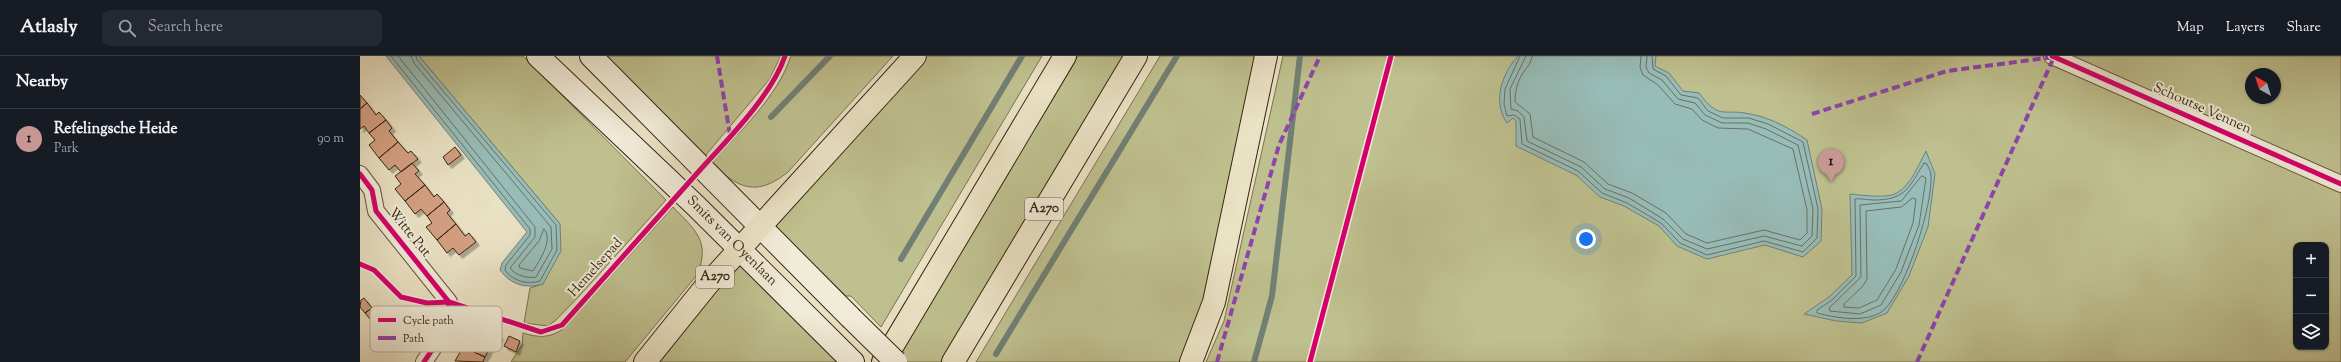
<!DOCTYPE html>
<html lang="en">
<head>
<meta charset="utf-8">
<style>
	:root { --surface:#171b24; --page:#242831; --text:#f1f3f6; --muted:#9ea1a6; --line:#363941; --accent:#c59692 }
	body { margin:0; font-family:"Sorts Mill Goudy",serif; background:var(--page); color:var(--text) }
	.controls { position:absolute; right:12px; bottom:12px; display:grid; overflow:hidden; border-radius:8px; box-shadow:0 1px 3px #0004 }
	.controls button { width:36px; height:36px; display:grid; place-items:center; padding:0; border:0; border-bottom:1px solid var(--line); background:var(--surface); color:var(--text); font:20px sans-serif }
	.compass { position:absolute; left:1885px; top:12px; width:36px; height:36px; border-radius:50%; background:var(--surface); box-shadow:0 1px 3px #0004; rotate:321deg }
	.you { position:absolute; left:1226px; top:183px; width:14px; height:14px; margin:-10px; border:3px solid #fff; border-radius:50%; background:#1a73e8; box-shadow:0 0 0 6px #1a73e833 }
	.badge { display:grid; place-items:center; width:26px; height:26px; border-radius:50%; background:var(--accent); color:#111; font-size:13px; font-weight:700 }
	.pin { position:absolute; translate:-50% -33px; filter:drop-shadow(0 1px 2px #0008) }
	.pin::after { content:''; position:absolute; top:21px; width:14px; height:12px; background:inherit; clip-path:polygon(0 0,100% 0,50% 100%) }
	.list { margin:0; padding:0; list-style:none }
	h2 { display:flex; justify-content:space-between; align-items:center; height:52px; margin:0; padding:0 16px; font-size:17px }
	h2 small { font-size:13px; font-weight:400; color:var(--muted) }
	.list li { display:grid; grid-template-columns:26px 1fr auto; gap:12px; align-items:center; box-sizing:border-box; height:60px; padding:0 16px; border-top:1px solid var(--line) }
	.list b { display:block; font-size:15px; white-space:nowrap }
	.list p { margin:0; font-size:13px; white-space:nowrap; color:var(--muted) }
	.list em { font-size:13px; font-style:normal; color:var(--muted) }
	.icon { flex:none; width:22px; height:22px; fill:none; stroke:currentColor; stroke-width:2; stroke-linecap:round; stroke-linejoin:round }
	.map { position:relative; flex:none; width:1981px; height:306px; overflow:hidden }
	header { display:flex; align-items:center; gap:24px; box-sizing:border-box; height:56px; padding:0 20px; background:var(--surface); border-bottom:1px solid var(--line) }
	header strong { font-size:19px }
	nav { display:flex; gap:22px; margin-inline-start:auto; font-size:14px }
	.search { width:280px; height:36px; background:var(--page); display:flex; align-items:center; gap:10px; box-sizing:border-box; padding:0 14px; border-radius:8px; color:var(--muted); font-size:15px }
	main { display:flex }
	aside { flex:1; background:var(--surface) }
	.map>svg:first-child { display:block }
	.green { fill:#bfc08f; stroke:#7b7250; fill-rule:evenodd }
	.water { fill:#98bdb9; stroke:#718075 }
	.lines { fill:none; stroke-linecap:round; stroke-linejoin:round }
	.shore { stroke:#687164; stroke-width:1 }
	.stream { stroke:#718075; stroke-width:6 }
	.building { fill:#d4a083; stroke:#372510; filter:url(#shadow) }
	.minor-casing { stroke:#64543d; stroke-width:18 }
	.secondary-casing { stroke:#372510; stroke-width:24 }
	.motorway-casing { stroke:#372510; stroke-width:24 }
	.minor { stroke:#f1ecd9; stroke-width:16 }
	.secondary { stroke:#f1ecd9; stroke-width:22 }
	.motorway { stroke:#eae2c5; stroke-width:22 }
	.secondary-bridge-casing { stroke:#372510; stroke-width:24; stroke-linecap:butt }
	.secondary-bridge { stroke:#f1ecd9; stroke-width:22 }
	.quiet { stroke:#8e44ad; stroke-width:4; stroke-dasharray:8 4; stroke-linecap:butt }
	.cycleway-casing { stroke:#f1ecd9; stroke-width:8 }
	.cycleway { stroke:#d6006c; stroke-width:5 }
	.labels { text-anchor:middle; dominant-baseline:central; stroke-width:4; stroke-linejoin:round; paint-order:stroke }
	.shield { fill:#f1ecd9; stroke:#6f614c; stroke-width:1 }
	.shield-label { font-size:13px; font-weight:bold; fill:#372510 }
	.street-label { font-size:14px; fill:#372510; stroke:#f1ecd9 }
	.key { fill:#f1ecd9; stroke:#b9b09d; stroke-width:1 }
	.key-label { font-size:11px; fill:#372510 }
</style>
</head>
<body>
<header>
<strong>Atlasly</strong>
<div class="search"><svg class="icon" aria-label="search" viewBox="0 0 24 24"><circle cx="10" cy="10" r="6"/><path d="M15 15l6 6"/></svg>Search here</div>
<nav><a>Map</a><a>Layers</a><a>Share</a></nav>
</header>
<main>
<aside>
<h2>Nearby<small></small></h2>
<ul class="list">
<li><span class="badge">1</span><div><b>Refelingsche Heide</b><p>Park</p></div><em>90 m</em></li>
</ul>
</aside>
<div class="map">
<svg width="1981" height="306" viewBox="0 0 1981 306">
	<defs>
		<filter id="shadow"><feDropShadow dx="3.5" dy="3.5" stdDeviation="0" flood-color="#0004"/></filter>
	</defs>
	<rect width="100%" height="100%" fill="#eae2c5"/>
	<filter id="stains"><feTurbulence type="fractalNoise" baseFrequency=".005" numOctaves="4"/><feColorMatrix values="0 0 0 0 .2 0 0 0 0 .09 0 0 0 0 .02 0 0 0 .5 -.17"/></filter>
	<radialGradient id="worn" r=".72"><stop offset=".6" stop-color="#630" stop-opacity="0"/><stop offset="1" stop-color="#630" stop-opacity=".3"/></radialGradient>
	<path class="green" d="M59,0H163L306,144L222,237L196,264L188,270L164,267L170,232L183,228L200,168Z
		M244,0H421L409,24L345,100Z
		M431,0H533L428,116C397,141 378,133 352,107C380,74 417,42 431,0Z
		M565,0H682L521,271L491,240H486L417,173L416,169Z
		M718,0H763L581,306H535Z
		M800,0H899L844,259L824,306H616Z
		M923,0H1981V306H846L864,265ZM1891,18H1915V42H1891ZM1936,189H1966V291H1936Z
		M313,151C335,174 351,185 337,219L265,306H151L162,289L163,277C179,282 190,282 203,273Z
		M386,209L479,306H297L374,214L380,210Z"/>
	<path class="water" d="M26,0H59L200,168L201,195L183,228C166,233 151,229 140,214L142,207L167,176Z
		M1158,0H1296L1295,10L1309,17L1323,35L1339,37C1360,65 1362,52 1390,58C1409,61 1431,73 1447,84L1462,153L1461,185L1443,201L1405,189L1347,203L1317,190L1299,170L1264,150L1240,141L1216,119L1156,90V65L1153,62L1147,67C1132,46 1142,17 1158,0Z
		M1566,95L1575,118L1568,171L1549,220L1527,257L1502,267L1476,265L1444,258L1469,241L1492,219L1490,138C1501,139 1527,143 1537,137C1551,129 1559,108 1566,95Z"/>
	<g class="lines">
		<path class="shore" d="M31,0L170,173V179L146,209L145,214C152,225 168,229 180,225L197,194L196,169L57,4L56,0
			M38,0L175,171V181L150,212C154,219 169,223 176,221L192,193L191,171L54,7L51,0
			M1160,0L1145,33L1144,48L1147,60L1154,59L1160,63L1162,88L1218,115L1242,137L1267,147L1301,167L1320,187L1347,199L1404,185L1443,196L1457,182L1458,153L1443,86L1408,68L1389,62H1363L1348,55L1338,42L1321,39L1306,20L1293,13L1292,0
			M1166,0L1150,33L1151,53L1158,55L1164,61L1167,85L1221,111L1245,133L1269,142L1303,163L1323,183L1347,193L1404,180L1442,190L1452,180L1453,153L1438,89L1406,73L1388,67H1362L1345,59L1335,47L1318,43L1302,24L1289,17L1286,11L1287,0
			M1172,0C1171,8 1167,11 1163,17C1157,26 1155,36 1155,46L1170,58L1173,81L1224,106L1248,128L1272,137L1306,157L1326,178L1347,187L1404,174L1440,184L1447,177V154L1433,93L1388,73L1358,72L1342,64L1332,53L1315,48L1298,29L1283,19L1280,11L1281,0
			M1564,107L1567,108C1568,111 1571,115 1571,119C1573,149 1546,232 1525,253C1509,268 1476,262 1457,257V254L1472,244L1496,220L1495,143C1501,142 1507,144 1514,144C1546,144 1549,131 1564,107Z
			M1562,120L1566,122L1559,169L1541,216L1521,249L1500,258L1470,255L1469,252L1501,221L1500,149L1541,145Z
			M1553,142L1556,143L1553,167L1536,213L1517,244L1499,252L1484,251V248L1503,230L1507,223L1506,155L1541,151Z
			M184,173C194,184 179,205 173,215L160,212L159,209L179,185Z"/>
		<path class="stream" d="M411,61L470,0
			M541,203L662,0
			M636,298L817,0
			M894,306L912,240L940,0"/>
	</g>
	<path class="building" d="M0,39L7,47L0,53Z
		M7,47L16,59L19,56L26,64L9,77L4,70L0,73V53Z
		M26,64L32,72L29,75L38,86L19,102L9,89L15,84L9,77Z
		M38,86L48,97L51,95L58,103L41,116L35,109L29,114L19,102Z
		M95,91L101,99L88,109L83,101Z
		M52,107L59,115L55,118L65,129L45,145L35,133L41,128L35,120Z
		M65,129L74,141L77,138L84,146L67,160L61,153L55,158L45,145Z
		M84,146L90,154L87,157L96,168L77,184L66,171L72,167L67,160Z
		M96,168L105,180L109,177L116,186L99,199L93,192L87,197L77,184Z
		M4,242L12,252L5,257L0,251L1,244Z
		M12,252L20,262L18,264L10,263L5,257Z
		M121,271L140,280L136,290L132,288L125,301L103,291L110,276L117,279Z
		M149,280L160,285L156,296L144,290Z
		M103,291L125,301L123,306L95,305Z"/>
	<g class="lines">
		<defs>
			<path id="minor" d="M1692,0L1981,128
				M0,118L12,134L16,155L89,246L86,273L64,306"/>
			<g id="secondary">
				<path id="s1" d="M178,0L336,150L493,306"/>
				<path d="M231,0L490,261"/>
			</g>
			<path id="motorway" d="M285,306L347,229L555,0
				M523,306L705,0
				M593,306L776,0
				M831,306L854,246L906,0"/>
		</defs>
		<use href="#minor" class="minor-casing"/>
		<use href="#secondary" class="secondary-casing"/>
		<use href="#motorway" class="motorway-casing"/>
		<use href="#minor" class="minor"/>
		<use href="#secondary" class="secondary"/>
		<use href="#motorway" class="motorway"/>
		<defs>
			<path id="secondary-bridge" d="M490,261L536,306"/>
		</defs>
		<use href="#secondary-bridge" class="secondary-bridge-casing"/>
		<use href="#secondary-bridge" class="secondary-bridge"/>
		<path class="quiet" d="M357,0L370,79
			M1452,58L1587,15L1694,1
			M857,306L919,89L960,0
			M1557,306L1694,1"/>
		<defs>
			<path id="cycleway" d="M1692,0L1981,128
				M0,118L12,134L16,155L89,246
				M0,208L14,214L41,241L67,247L89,246L181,276L202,269C248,217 294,166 340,114C368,83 412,39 425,0
				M64,306L86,273L89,246
				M950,306L1031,0"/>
		</defs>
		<use href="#cycleway" class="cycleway-casing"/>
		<use href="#cycleway" class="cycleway"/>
	</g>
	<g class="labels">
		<g class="shield">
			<rect x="665" y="142" width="38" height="22" rx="3"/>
			<rect x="336" y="210" width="38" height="22" rx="3"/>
		</g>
		<g class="shield-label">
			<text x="684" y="153">A270</text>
			<text x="355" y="221">A270</text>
		</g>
		<g class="street-label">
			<text transform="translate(1842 53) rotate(24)">Schoutse Vennen</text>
			<text transform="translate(49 177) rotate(51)">Witte Put</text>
			<text stroke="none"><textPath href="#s1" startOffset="268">Smits van Oyenlaan</textPath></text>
			<text transform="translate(236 212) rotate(-48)">Hemelsepad</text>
		</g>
	</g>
	<rect x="10" y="250" width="132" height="46" rx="6" class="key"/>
	<rect x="18" y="262" width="18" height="4" fill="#d6006c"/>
	<rect x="18" y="280" width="18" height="4" fill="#8e44ad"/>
	<g class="key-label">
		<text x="43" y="268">Cycle path</text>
		<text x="43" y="286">Path</text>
	</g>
	<rect width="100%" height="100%" filter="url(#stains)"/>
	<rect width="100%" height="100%" fill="url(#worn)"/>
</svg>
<div class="controls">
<button>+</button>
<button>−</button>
<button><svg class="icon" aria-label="layers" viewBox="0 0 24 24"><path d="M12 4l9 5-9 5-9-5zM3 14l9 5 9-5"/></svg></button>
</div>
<svg class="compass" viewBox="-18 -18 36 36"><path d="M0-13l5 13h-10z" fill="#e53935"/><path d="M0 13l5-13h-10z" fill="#9ea1a6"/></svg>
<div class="you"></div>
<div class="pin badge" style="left:1471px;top:126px">1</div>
</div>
</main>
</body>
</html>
